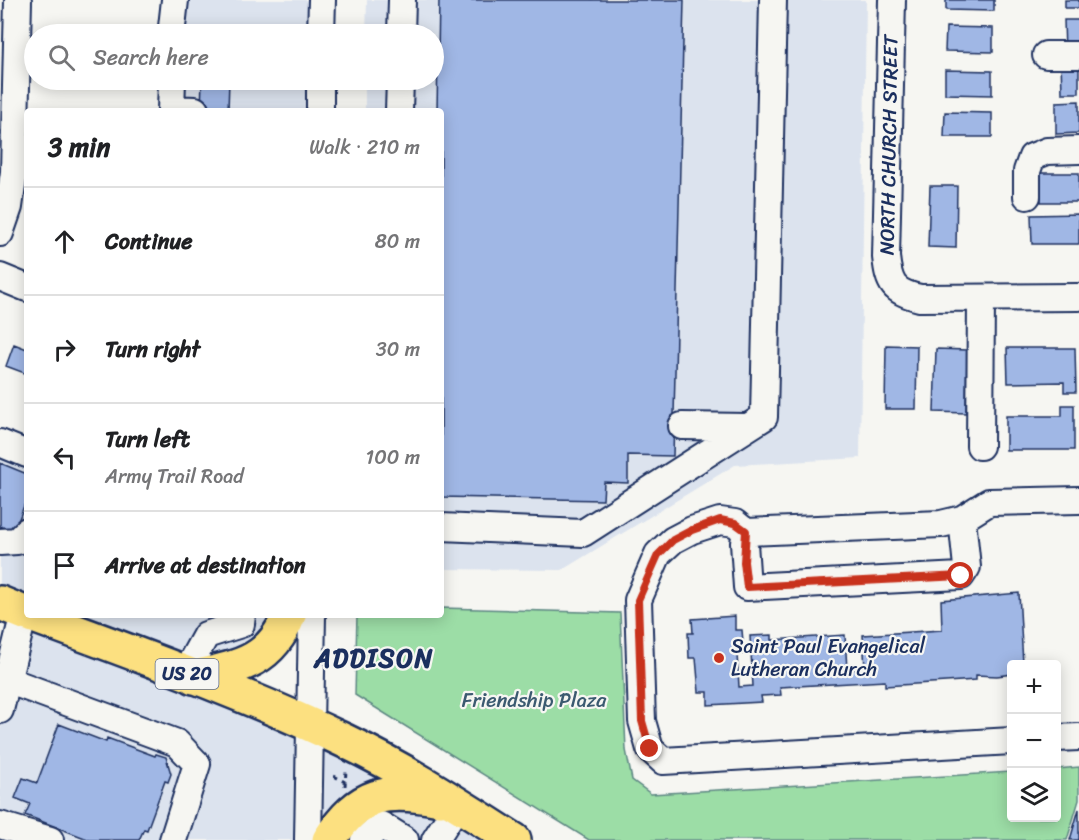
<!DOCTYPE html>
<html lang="en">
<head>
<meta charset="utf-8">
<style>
	:root { --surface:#fff; --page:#f2f2f2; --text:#202124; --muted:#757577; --line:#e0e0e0 }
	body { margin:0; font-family:Sriracha,sans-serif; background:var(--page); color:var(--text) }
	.controls { position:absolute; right:18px; bottom:18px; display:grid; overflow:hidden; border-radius:6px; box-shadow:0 3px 15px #0003 }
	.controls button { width:54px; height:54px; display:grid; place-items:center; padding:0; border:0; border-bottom:2px solid var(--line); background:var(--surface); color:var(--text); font:30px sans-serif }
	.stop { position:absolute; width:18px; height:18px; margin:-14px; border:4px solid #c8321e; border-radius:50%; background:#fff }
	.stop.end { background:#c8321e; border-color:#fff; box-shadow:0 2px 6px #0008 }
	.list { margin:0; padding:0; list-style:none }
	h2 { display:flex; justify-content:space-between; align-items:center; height:78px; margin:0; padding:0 24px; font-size:26px }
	h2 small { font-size:20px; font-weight:400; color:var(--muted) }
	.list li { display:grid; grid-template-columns:39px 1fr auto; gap:18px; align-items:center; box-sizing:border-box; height:108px; padding:0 24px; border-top:2px solid var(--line) }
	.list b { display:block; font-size:22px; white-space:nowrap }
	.list p { margin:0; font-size:20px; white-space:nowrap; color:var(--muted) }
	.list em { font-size:20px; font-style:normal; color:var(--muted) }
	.icon { flex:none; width:33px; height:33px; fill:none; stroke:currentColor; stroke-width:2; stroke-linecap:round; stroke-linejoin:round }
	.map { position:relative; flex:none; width:1079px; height:840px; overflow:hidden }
	.search { position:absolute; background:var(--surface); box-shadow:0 3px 15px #0003; left:24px; top:24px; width:420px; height:66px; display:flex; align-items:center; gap:15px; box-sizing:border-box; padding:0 21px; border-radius:33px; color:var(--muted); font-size:22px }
	.panel { position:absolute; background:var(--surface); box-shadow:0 3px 15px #0003; left:24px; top:108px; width:420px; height:510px; border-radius:6px }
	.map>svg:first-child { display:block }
	.built { fill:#dce3ee }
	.green { fill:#9cdda6; stroke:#5c8682; stroke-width:1.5 }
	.building { fill:#a0b7e5; stroke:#1b2f5e; stroke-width:1.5 }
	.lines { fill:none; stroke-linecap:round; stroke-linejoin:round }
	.minor-casing { stroke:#1b2f5e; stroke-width:30 }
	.major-casing { stroke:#1b2f5e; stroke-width:38 }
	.path { stroke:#1b2f5e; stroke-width:3; stroke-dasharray:4.5 4.5; stroke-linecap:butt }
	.minor { stroke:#f6f6f2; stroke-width:26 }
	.major { stroke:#fce080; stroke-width:33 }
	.route { stroke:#c8321e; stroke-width:8 }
	.poi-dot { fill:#c8321e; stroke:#f6f6f2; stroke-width:2 }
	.labels { text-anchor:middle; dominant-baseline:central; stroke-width:4.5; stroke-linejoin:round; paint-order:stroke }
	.shield { fill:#f6f6f2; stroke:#5d6b8a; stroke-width:1.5 }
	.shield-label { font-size:18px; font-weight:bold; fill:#1b2f5e }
	.street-label { font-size:20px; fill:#1b2f5e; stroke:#f6f6f2 }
	.poi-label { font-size:20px; fill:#1b2f5e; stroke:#f6f6f2; text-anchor:start }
	.park-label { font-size:20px; fill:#3b5a70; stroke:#f6f6f2 }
	.district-label { font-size:26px; font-weight:bold; letter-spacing:1.5px; fill:#1b2f5e; stroke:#f6f6f2 }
</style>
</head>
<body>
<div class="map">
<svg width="1079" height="840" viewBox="0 0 1079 840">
	<rect width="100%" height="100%" fill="#f6f6f2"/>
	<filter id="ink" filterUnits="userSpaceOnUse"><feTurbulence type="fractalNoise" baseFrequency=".0167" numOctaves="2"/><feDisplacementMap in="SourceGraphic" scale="12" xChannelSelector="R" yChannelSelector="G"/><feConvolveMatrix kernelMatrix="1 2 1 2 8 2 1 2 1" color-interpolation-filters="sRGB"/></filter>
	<g filter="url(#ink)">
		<path class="built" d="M164,0H310V34H163Z
			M367,0H866L860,458L735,465L562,570L441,569V111H365V80H434V34H366Z
			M162,80H310V111H162Z
			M0,442L27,453V608L0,598Z
			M45,615H284L262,649L205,660L147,653Z
			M28,619L300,724L298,840H13L0,836V730Z
			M322,741L494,840H323Z"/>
		<path class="green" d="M441,608L620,613L626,750L632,780L651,794L1011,772L1012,818H1056L1057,769L1079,767V800L1067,840H589L355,695L357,615H441Z"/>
		<path class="building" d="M439,0H684L673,456L628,455V483L604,482L603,500L441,497V111H437Z
			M946,0H994V11L946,10Z
			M1065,0H1079V8H1065Z
			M1064,20H1079V51L1065,52Z
			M946,27L993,28V52L945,51Z
			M1061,61H1079V93H1062Z
			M945,70L992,71V95L945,94Z
			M202,80H229L228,111H201Z
			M1079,101V133L1056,134V102Z
			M945,112L992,113V137H944Z
			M1041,173H1079V202H1041Z
			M930,186H957L956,248L928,247Z
			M1079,214V244H1032L1031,215Z
			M14,344L27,349V374L6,366Z
			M886,345L917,346L916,409H885Z
			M1007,348H1075L1076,392H1064V382L1008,383Z
			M936,349L967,350L966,413L934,412Z
			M1062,405H1074V450H1006V416H1062Z
			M0,463L27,474V498L14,532L0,526Z
			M1019,593L1023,664H1012V674L997,676L976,675V680L885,686V681L780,687L781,695L761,696L762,702L708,705V692H699L696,658H689L688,633H693L692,619L735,616V630H742L744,654H737L739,687L753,686L750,636L772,635V640L845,635L847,670L865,669L863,635L942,630L941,600Z
			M59,724L106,742L107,738L155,756L156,754L166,757L171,774L168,782L165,781L147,830L144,829L139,840H90L25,815L30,804L15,798L23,778L37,783Z
			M1079,809V840H1070Z"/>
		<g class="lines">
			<defs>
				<path id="minor" d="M892,0L886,257C889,284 893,292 920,298L1079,297
					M172,27L175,0
					M321,34L322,0
					M401,34L402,0
					M1046,55H1079
					M320,80V111
					M171,109L195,110
					M171,111L172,80
					M399,111L400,80
					M1027,196V171L1032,157L1047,151L1079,150
					M0,233L9,207L14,172L18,0
					M0,277L27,288
					M682,426L747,427
					M0,443L27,454
					M980,446L981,298
					M962,519L967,567L961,576L747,587L744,543L746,532L941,524L962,519L989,502L1079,500
					M441,527L583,533L764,417L773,0
					M746,532L735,523L720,521L692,530L673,540L658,554L638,600L642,721L650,749L663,761L1012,741
					M0,542L17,541L27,531
					M185,673L206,635L241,624L242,615
					M7,680L177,743L197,764L173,840
					M0,710L24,613
					M1056,738L1079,737
					M0,825L50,840
					M308,840L312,615
					M364,840L381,825L405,840
					M435,840L458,804"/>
				<path id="major" d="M0,603L27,614
					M31,615C136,654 243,692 345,741C404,769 459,805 514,840
					M194,677C239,667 271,662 289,615
					M329,840C360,792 386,788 440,799"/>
			</defs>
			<use href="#minor" class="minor-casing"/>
			<use href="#major" class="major-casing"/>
			<path class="path" d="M334,776L345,782
				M345,786L346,770"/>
			<use href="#minor" class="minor"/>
			<use href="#major" class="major"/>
		</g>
	</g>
	<g class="lines" filter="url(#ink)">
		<path class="route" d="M650,749L642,721L638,600L658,555L673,540L692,530L720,520L735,523L746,531L744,562L747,587L961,576"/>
	</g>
	<circle class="poi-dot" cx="719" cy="658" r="6"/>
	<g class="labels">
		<rect class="shield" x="155.5" y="659" width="63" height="30" rx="4.5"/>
		<g class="shield-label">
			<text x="187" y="674">US 20</text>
		</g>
		<g class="street-label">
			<text transform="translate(889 145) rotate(-89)">NORTH CHURCH STREET</text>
		</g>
		<g class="poi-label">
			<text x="731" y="646">Saint Paul Evangelical<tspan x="731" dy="23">Lutheran Church</tspan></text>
		</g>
		<g class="park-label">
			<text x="534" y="700">Friendship Plaza</text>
		</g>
		<g class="district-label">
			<text x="374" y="658">ADDISON</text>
		</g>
	</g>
</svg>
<div class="controls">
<button>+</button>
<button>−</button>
<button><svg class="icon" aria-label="layers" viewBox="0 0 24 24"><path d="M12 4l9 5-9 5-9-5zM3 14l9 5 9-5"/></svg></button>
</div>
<div class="stop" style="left:961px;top:576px"></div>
<div class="stop end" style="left:650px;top:749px"></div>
<div class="search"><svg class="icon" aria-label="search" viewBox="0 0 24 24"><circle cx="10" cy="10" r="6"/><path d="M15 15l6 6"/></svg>Search here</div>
<section class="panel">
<h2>3 min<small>Walk · 210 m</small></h2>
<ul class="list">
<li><svg class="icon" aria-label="ahead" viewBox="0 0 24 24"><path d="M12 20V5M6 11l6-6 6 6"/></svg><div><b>Continue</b></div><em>80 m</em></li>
<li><svg class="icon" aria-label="right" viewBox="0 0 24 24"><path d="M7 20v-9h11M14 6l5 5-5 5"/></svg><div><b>Turn right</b></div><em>30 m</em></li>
<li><svg class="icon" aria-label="left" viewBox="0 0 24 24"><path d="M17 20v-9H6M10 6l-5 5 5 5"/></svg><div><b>Turn left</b><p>Army Trail Road</p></div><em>100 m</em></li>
<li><svg class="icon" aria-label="arrive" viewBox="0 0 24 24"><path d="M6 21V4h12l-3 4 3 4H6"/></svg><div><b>Arrive at destination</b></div></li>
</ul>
</section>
</div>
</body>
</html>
